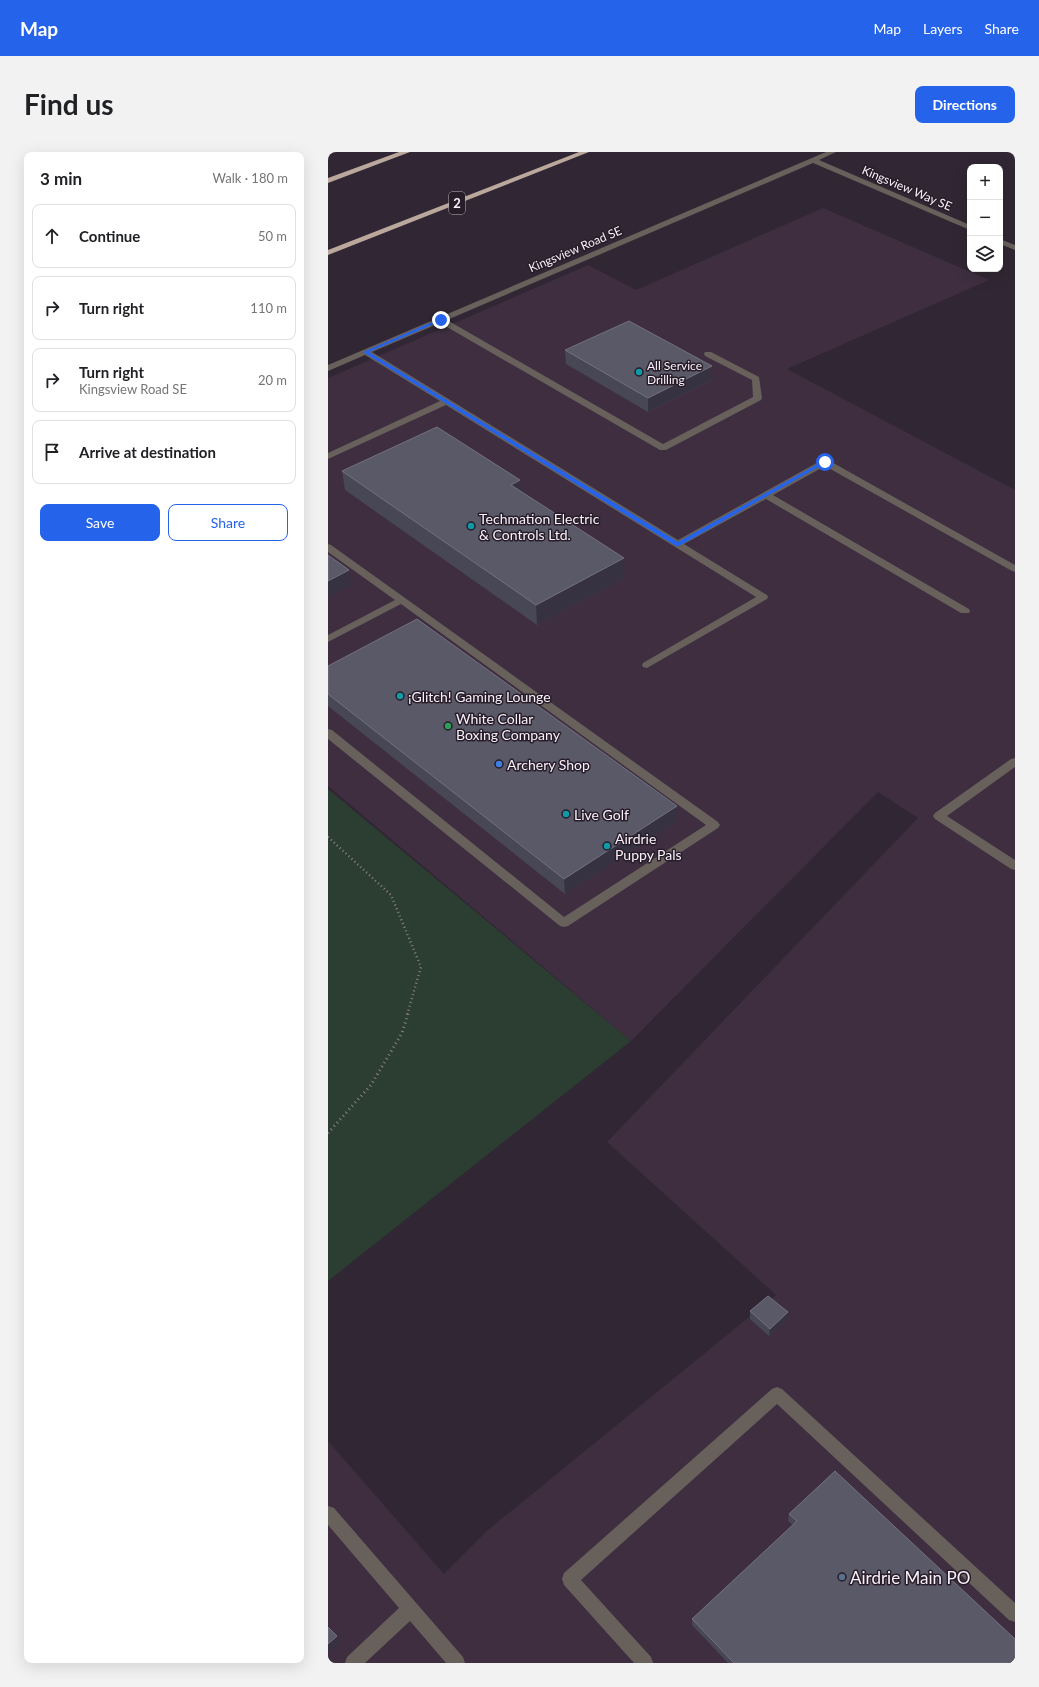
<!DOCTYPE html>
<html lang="en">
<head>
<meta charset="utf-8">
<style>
	:root { --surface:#fff; --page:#f2f2f2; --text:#202124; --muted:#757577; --line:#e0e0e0; --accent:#2563eb }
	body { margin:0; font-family:Lato,sans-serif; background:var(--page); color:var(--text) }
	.controls { position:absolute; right:12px; top:12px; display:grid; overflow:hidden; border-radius:8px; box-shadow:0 4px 16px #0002 }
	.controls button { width:36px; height:36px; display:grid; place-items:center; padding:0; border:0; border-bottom:1px solid var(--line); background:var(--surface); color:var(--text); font:20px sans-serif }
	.stop { position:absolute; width:12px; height:12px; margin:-9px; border:3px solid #2563eb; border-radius:50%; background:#fff }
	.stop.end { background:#2563eb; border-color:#fff; box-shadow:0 1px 4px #0008 }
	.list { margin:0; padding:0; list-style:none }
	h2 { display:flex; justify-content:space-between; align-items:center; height:52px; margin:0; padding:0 16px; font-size:17px }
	h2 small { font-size:13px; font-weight:400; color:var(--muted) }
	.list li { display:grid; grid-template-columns:26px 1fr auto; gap:12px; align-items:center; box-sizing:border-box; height:64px; margin:0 8px 8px; padding:0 8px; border:1px solid var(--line); border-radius:8px }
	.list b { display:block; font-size:15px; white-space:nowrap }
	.list p { margin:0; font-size:13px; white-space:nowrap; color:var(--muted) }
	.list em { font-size:13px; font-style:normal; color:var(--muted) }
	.actions { display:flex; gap:8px; padding:12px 16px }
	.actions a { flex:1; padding:9px 0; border:1px solid var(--accent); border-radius:8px; text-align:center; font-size:14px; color:var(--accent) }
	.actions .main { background:var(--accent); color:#fff }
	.icon { flex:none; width:22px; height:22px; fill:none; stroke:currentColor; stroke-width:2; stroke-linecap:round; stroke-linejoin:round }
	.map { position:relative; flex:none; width:687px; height:1511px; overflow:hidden; border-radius:8px }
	header { display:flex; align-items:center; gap:24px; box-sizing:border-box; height:56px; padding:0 20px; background:var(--accent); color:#fff }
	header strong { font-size:19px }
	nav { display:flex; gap:22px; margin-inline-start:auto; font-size:14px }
	.intro { display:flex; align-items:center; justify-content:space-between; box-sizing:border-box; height:96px; padding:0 24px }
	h1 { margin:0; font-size:28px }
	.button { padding:10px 18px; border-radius:8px; background:var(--accent); color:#fff; font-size:14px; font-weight:700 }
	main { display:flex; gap:24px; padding:0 24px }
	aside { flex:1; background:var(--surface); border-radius:8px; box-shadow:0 4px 16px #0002 }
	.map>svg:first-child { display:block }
	.built { fill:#3e2e40 }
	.green { fill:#2c3d31 }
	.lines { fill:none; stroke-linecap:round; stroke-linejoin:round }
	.path-far1 { stroke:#897f8a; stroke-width:2.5; stroke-dasharray:1 3; stroke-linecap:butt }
	.path { stroke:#897f8a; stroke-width:3; stroke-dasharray:1 3.5; stroke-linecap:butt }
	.minor { fill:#67605b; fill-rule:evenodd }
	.highway { fill:#bba89c; fill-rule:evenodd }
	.wall { fill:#474756 }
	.shaded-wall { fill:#363241 }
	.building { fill:#5a5968; stroke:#73717f }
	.route { fill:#2563eb }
	.culture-dot { fill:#0f9aa8; stroke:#271d29; stroke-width:1.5 }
	.leisure-dot { fill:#2e9e5b; stroke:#271d29; stroke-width:1.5 }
	.shop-dot { fill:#3f7fe0; stroke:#271d29; stroke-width:1.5 }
	.service-dot { fill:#5c6f8a; stroke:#271d29; stroke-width:1.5 }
	.labels { text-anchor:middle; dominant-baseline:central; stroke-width:3; stroke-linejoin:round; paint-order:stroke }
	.far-street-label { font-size:12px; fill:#f9f1fa; stroke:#271d29 }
	.far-poi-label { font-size:12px; fill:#f9f1fa; stroke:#271d29; text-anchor:start }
	.shield { fill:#271d29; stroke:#bab1bb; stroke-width:1 }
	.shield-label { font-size:13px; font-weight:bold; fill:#f9f1fa }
	.poi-label { font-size:14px; fill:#f9f1fa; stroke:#271d29; text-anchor:start }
	.near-poi-label { font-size:17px; fill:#f9f1fa; stroke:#271d29; text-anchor:start }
</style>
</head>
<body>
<header>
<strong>Map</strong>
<nav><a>Map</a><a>Layers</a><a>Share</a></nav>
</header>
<div class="intro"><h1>Find us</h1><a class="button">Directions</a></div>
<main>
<aside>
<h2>3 min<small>Walk · 180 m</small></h2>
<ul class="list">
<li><svg class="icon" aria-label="ahead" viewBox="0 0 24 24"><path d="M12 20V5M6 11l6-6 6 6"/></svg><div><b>Continue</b></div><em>50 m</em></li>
<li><svg class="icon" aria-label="right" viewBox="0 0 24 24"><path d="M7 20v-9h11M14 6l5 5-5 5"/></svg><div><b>Turn right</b></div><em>110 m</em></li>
<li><svg class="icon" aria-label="right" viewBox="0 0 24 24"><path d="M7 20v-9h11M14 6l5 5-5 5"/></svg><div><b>Turn right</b><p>Kingsview Road SE</p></div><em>20 m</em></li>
<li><svg class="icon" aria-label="arrive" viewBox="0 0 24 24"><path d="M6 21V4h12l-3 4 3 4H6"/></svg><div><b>Arrive at destination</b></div></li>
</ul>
<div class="actions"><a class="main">Save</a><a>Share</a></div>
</aside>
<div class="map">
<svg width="687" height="1511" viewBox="0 0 687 1511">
	<rect width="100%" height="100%" fill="#312633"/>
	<path class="built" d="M495,56L661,128L459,217L687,338V1511H0V1289L116,1422L160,1378L448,1143L279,990L590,666L550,640L303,889L0,634V226L260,113L308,138Z"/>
	<path class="green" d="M0,637L303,889L0,1129Z"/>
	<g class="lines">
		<path class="path-far1" d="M0,685L63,743L93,815L79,863"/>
		<path class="path" d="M0,981L43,933L74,881L80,862"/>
		<path class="minor" d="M498,0H508L491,8L642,73V78L485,11L119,168L335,292L425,245L424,228L377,204L376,202L377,200H383L431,225L434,246L433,248L338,298H332L112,171L44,200L350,388L494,308H500L687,413V420L684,419L497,314L445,343L641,457L642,459L641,461H633L438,347L356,392L439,443L440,445L439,447L319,516L315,515L314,513L315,511L428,445L118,253L0,307V301L112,249L37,203L0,219V213Z
			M672,87L687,93V98L672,92Z
			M0,392L3,393L390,670L392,673L390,676L240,774L236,775L232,774L0,587V577L4,578L236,765L378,673L73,452L0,490V483L67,448L0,400Z
			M687,606V615L619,664L687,708V718L683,717L607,667L605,664L607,661L683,607Z
			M449,1235L454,1237L687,1451V1470L681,1468L449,1252L253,1428L323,1505L325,1511H306L236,1433L234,1427L236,1421L444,1237Z
			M0,1354L6,1356L135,1505L137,1511H118L82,1469L37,1511H17L19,1505L71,1456L0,1373Z"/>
		<path class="highway" d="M71,0H82L0,31V26Z
			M251,0H261L0,103V98Z"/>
	</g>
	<path class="wall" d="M237,198L384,214V228L320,260L238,212Z
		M14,319L192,328V339L296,426L209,473L17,338Z
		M0,514L349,654V669L237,742L0,554Z
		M422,1159L459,1168L441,1184L422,1167Z
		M461,1362L687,1511H400L364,1473V1467L465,1373L460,1369Z"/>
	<path class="shaded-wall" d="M384,214V228L320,260V246Z
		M192,328L193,348L183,333Z
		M296,406V426L209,473L208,453Z
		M21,418L23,433L0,445V429Z
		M349,654V669L237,742L236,727Z
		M460,1160L459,1168L441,1184L442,1177Z
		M9,1484L11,1491L0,1501V1492Z"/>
	<path class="building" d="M301,169L384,214L320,246L237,198Z
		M109,275L192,328L183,333L296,406L208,453L14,319Z
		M0,403L21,418L0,429Z
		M89,467L349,654L236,727L0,542V514Z
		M440,1144L460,1160L442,1177L422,1159Z
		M507,1319L687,1487V1511H406L364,1467L469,1369L461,1362Z
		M0,1475L9,1484L0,1492Z"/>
	<path class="route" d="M111,167L115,168L41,200L350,390L495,309L499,310L351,394H348L35,200Z"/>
	<g class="culture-dot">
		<circle cx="311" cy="220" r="4"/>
		<circle cx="143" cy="374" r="4"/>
		<circle cx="72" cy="544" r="4"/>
		<circle cx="238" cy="662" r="4"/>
		<circle cx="279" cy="694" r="4"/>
	</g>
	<circle class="leisure-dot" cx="120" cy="574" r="4"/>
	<circle class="shop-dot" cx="171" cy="612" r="4"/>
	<circle class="service-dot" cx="514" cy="1425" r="4"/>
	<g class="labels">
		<g class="far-street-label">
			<text transform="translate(579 36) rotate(23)">Kingsview Way SE</text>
			<text transform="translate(247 97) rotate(-23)">Kingsview Road SE</text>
		</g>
		<g class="far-poi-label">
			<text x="319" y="213">All Service<tspan x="319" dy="14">Drilling</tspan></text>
		</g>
		<rect class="shield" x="121" y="40" width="16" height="22" rx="3"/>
		<g class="shield-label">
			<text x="129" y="51">2</text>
		</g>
		<g class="poi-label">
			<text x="151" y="366">Techmation Electric<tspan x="151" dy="16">&amp; Controls Ltd.</tspan></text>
			<text x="80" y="544">¡Glitch! Gaming Lounge</text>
			<text x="128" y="566">White Collar<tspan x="128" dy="16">Boxing Company</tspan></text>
			<text x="179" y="612">Archery Shop</text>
			<text x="246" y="662">Live Golf</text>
			<text x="287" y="686">Airdrie<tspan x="287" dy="16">Puppy Pals</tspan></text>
		</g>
		<g class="near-poi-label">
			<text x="522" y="1425">Airdrie Main PO</text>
		</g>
	</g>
</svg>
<div class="controls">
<button>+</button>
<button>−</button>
<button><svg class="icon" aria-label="layers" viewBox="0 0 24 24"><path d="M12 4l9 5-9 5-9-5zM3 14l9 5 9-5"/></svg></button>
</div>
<div class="stop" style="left:497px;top:310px"></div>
<div class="stop end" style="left:113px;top:168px"></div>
</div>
</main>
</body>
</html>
